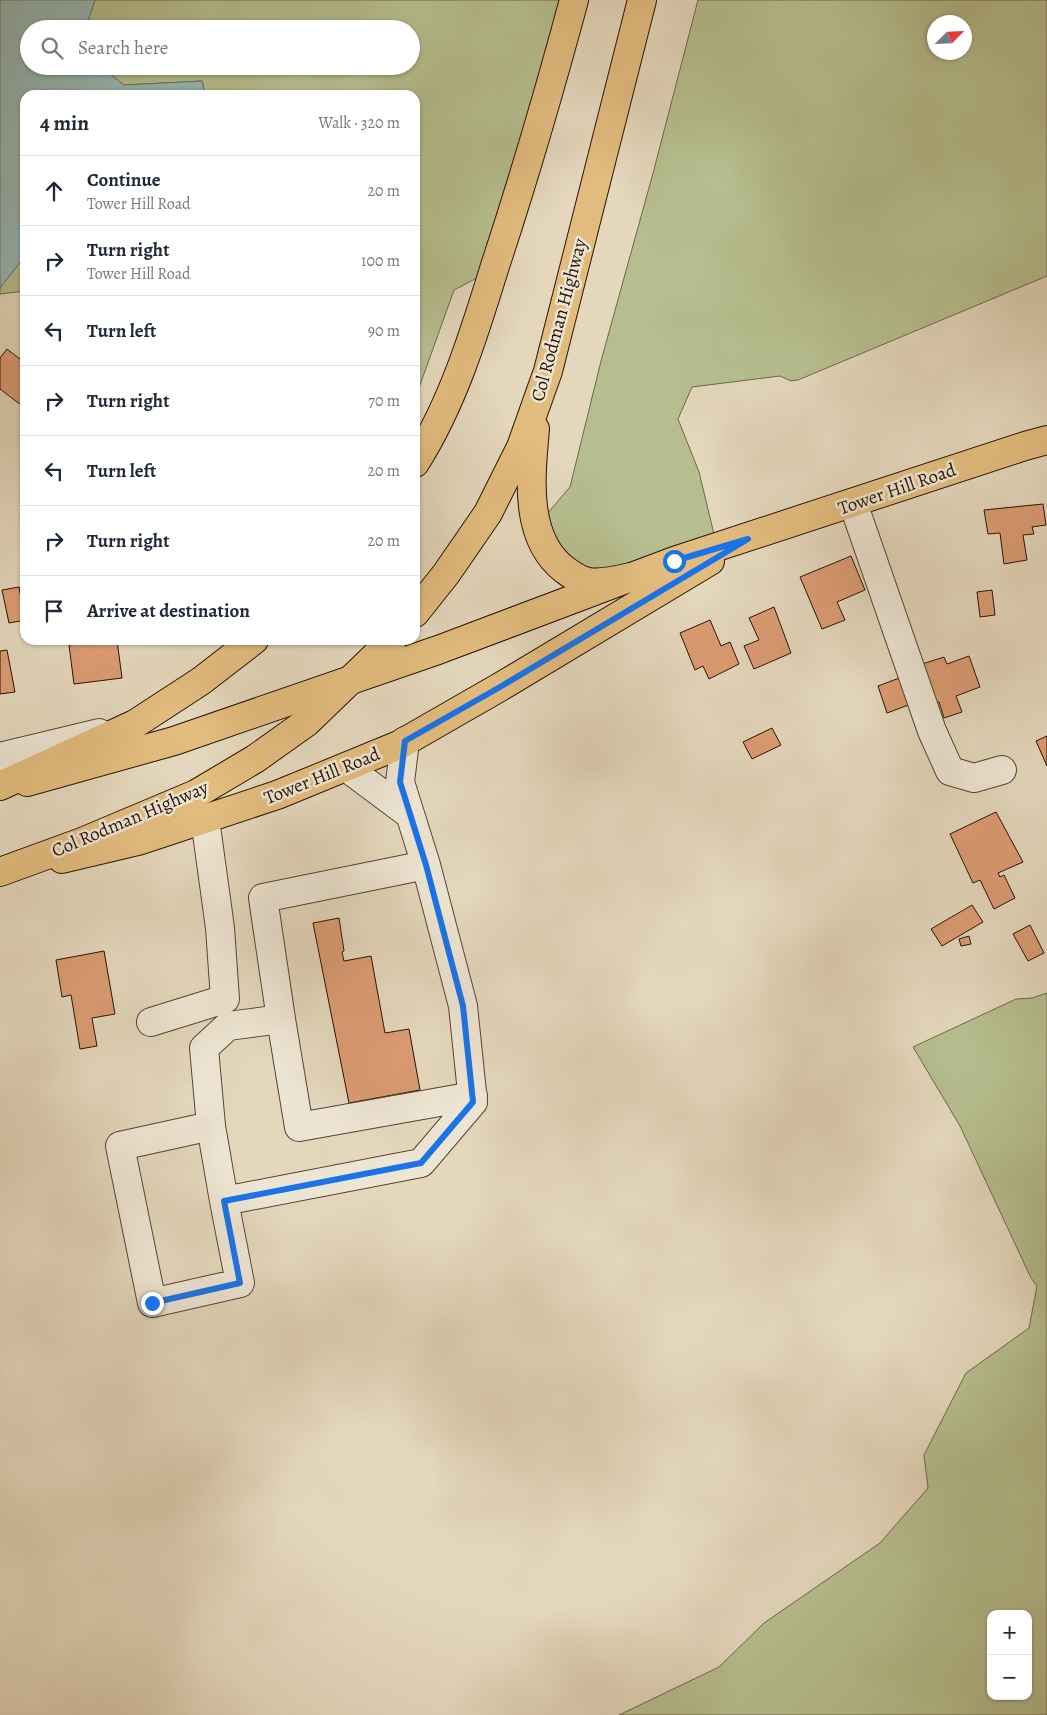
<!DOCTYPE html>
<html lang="en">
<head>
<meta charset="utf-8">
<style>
	:root { --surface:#fff; --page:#f6f6f7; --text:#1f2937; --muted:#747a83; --line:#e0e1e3 }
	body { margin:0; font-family:Alegreya,serif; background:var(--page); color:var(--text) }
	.controls { position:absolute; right:15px; bottom:15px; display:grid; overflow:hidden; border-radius:10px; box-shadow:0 1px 4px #0004 }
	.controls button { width:45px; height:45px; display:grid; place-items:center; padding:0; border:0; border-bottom:1px solid var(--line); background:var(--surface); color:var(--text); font:25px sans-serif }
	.compass { position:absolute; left:927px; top:15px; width:45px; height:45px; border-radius:50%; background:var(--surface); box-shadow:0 1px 4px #0004; rotate:66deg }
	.stop { position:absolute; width:15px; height:15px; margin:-11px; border:4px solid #1a73e8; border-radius:50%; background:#fff }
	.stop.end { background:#1a73e8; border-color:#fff; box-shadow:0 1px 5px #0008 }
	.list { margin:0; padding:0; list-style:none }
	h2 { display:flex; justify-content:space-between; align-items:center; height:65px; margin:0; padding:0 20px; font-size:21px }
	h2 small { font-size:16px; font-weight:400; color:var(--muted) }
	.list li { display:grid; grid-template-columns:32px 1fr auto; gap:15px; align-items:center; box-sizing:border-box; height:70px; padding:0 20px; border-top:1px solid var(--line) }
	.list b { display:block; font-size:19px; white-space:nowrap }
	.list p { margin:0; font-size:16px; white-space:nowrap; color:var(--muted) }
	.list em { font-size:16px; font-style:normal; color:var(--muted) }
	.icon { flex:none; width:28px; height:28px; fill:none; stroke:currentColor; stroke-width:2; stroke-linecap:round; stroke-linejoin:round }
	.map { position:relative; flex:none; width:1047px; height:1715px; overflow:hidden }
	.search { position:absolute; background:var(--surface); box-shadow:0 1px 4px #0004; left:20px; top:20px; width:400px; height:55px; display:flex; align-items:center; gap:12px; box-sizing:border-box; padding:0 18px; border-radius:28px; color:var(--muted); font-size:19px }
	.panel { position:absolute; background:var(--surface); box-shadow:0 1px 4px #0004; left:20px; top:90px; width:400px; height:555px; border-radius:15px }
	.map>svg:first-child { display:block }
	.green { fill:#b6be8f; stroke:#6e6848; fill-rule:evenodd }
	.water { fill:#96b8b5; stroke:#6a766d }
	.building { fill:#db9b73; stroke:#271301 }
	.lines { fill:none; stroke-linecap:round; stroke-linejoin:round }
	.minor-casing { stroke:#564430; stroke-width:30 }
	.major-casing { stroke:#271301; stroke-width:30 }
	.highway-casing { stroke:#271301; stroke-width:30 }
	.minor { stroke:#ede5d3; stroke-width:28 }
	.major { stroke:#e2bc7e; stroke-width:28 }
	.highway { stroke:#e2bc7e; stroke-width:28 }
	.route { stroke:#1a73e8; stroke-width:6 }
	.labels { text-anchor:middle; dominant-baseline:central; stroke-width:5; stroke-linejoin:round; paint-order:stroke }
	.street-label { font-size:19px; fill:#271301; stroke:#ede5d3 }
</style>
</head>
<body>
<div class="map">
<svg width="1047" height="1715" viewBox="0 0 1047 1715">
	<rect width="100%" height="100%" fill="#e4d7bc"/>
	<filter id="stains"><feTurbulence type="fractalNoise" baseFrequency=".004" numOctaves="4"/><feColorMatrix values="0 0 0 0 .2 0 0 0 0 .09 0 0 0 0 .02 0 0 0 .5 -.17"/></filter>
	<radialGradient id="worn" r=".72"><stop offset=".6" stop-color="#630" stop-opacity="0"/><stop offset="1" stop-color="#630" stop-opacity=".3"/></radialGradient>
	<path class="green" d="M95,0H574L496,268L454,290L415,399V95H205L202,81L124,85L100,66H411V29H90L88,21Z
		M698,0H1047V276L798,380L791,381L780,376L692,387L678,419L699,472L721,563L579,584L539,523L570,487L601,361L652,177ZM934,22H964V52H934Z
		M25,256V291L0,294V288Z
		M1047,993V1715H619L719,1667L764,1623L880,1543L928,1488L924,1455L966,1373L1029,1328L1037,1286L1031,1278L960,1126L913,1047L1016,999L1032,998ZM991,1614H1028V1696H991Z"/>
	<path class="water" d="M0,0H95L88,21L90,29H29V66H100L124,85L202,81L205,95H25V256L0,288Z"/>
	<path class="building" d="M7,349L25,363V408L0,389V358Z
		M1043,504L1046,525L1032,527L1034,534L1023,535L1027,560L1004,564L1000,533L988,534L984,510Z
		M851,556L865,590L837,602L845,620L822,629L800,577Z
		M19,587L25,620L9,623L2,590Z
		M992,590L995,615L980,617L977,592Z
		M774,607L791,653L754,669L744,646L759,640L749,618Z
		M710,620L721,646L730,642L739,664L709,679L703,666L695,670L680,633Z
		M85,640H117L122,678L74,684L69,645L85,643Z
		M7,650L15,692L0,694V651Z
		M969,656L980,687L956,696L962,712L944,718L939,702L935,703L922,664L944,657L947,664Z
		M902,677L911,704L887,713L878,686Z
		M772,728L781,745L752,759L743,742Z
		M1047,736V766L1036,741Z
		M996,812L1023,862L998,873L1000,877L1004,875L1015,898L994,909L980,880L973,883L950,834Z
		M972,905L983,922L942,946L931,929Z
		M339,918L344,951L342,952L344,961L371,956L385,1033L409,1029L420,1090L349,1103L313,923Z
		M1030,925L1044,953L1028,961L1013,934Z
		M969,936L971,944L961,946L959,939Z
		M104,951L115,1014L92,1018L97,1046L80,1049L71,995L62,997L56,960Z"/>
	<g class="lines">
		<defs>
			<path id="minor" d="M853,503L932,731L950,771L974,778L1002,770
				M405,741L400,782L426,865L463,1006L473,1102L421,1163L224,1201L240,1283L152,1303L120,1146L211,1126L204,1048L228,1026L281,1019L263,898L426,865
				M0,757L99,733
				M346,767L409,814
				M281,1019L299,1127L473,1096
				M151,1022L225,999L220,928L205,819
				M211,1126L224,1201"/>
			<path id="major" d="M27,782L174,741L438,650L674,561L1025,446L1047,440
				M62,859L138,841L277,795L399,745L500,687L710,561"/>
			<path id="highway" d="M535,429C531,475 523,538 565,570C572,575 580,581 589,582C602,584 618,580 631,577
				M415,463C453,403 474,334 495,266C524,178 550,89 574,0
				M415,613L446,574L488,513L521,447L548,371L642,0
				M0,786L135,724L201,681L254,640
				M0,872L82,842L196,794L255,759L307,722L392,640"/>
		</defs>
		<use href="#minor" class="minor-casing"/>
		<use href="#major" class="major-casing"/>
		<use href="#highway" class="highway-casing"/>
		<use href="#minor" class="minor"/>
		<use href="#major" class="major"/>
		<use href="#highway" class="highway"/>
	</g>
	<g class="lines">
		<path class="route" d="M152,1303L240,1283L224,1201L421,1163L473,1102L463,1006L426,865L400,782L405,741L500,687L748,539L674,561"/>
	</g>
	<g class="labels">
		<g class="street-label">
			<text transform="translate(559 320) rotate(-75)">Col Rodman Highway</text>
			<text transform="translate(897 489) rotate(-19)">Tower Hill Road</text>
			<text transform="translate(322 776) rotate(-22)">Tower Hill Road</text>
			<text transform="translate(130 819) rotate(-23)">Col Rodman Highway</text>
		</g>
	</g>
	<rect width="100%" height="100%" filter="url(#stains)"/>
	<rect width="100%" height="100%" fill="url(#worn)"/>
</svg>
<div class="controls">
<button>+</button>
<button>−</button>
</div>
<svg class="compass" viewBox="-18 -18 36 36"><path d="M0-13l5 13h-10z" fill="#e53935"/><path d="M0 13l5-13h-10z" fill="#747a83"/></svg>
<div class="stop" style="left:674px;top:561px"></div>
<div class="stop end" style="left:152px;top:1303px"></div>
<div class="search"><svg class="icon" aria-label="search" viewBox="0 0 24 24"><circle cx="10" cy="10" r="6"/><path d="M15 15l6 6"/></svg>Search here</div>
<section class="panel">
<h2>4 min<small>Walk · 320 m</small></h2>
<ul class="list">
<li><svg class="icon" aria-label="ahead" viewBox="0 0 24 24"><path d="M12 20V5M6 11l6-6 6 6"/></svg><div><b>Continue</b><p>Tower Hill Road</p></div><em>20 m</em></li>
<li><svg class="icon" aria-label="right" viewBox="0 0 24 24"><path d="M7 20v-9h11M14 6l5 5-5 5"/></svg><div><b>Turn right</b><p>Tower Hill Road</p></div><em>100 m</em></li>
<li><svg class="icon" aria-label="left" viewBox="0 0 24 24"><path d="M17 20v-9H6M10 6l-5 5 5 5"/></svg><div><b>Turn left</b></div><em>90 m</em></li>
<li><svg class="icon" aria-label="right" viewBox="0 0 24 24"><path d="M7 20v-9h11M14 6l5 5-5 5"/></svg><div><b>Turn right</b></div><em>70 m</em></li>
<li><svg class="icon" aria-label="left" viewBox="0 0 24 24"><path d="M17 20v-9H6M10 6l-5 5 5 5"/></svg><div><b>Turn left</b></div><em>20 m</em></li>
<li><svg class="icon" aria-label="right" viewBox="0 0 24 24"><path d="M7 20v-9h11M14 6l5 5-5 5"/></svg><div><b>Turn right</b></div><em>20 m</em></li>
<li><svg class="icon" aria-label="arrive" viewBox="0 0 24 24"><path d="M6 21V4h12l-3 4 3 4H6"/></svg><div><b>Arrive at destination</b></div></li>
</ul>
</section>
</div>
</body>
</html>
